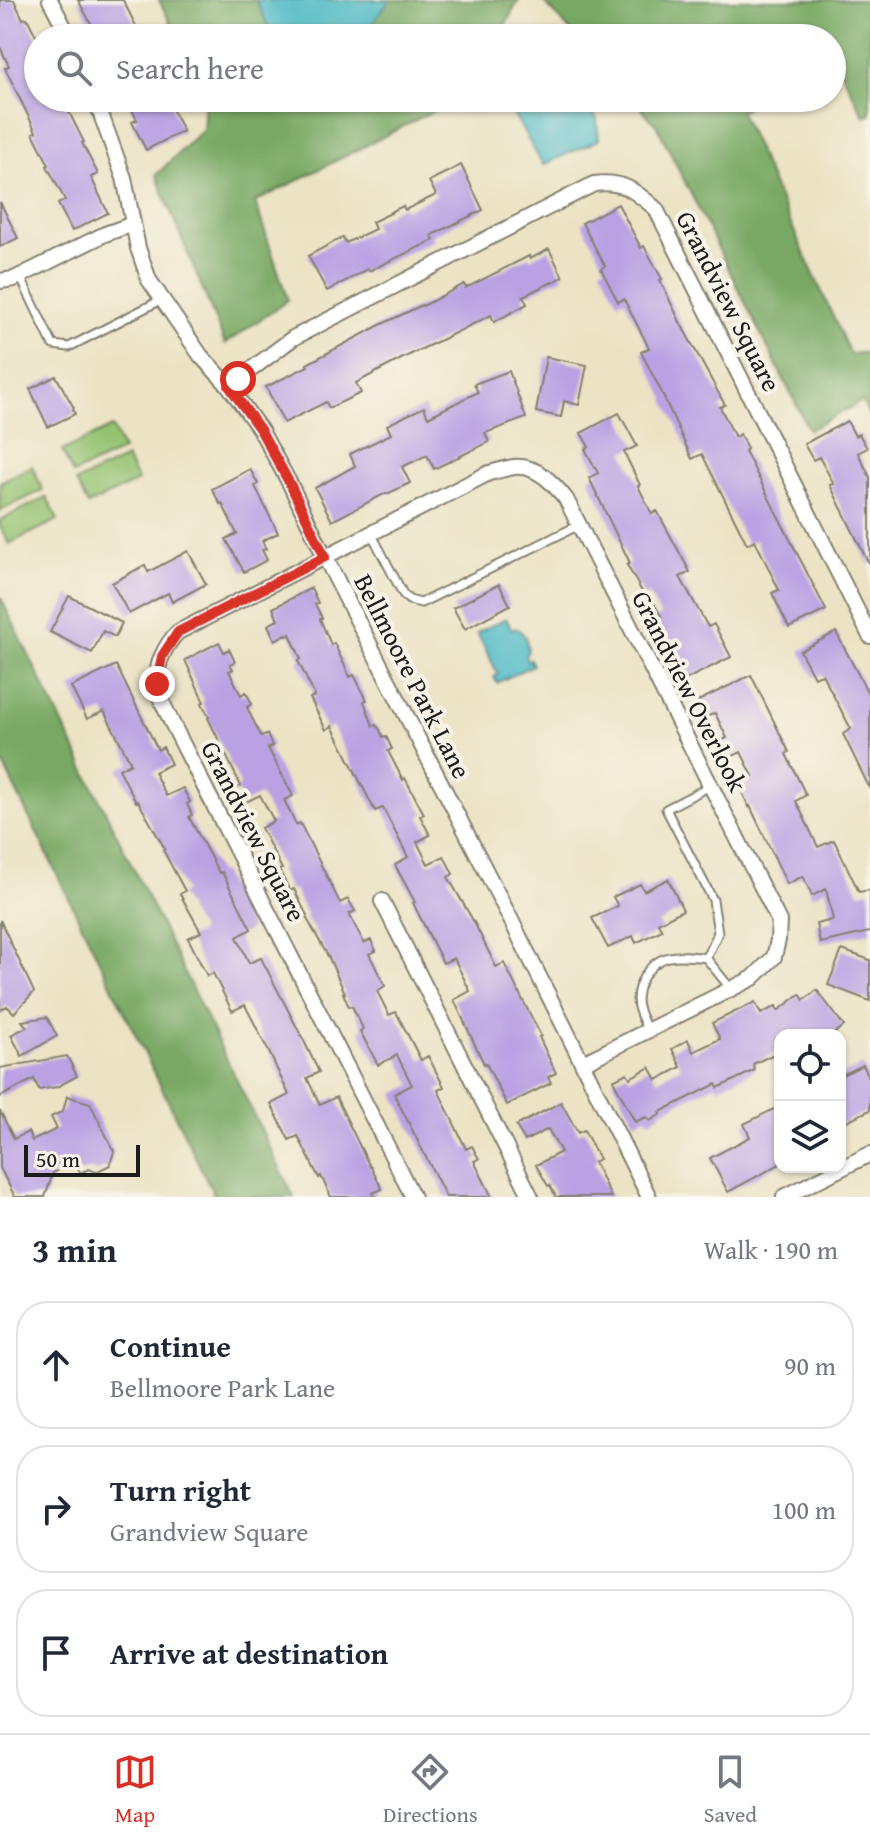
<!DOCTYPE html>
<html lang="en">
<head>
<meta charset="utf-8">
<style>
	:root { --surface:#fff; --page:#f6f6f7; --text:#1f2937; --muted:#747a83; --line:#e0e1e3; --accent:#d93025 }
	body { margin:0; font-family:"Gentium Book Plus",serif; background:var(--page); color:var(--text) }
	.controls { position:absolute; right:24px; bottom:24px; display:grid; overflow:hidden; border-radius:16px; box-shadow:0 2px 6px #0004 }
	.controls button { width:72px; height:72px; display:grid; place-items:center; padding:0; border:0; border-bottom:2px solid var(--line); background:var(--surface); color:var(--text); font:40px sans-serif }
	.scale { position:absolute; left:24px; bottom:20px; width:116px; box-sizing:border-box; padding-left:8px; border:4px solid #1c1c1c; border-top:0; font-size:22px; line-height:28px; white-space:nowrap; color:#1c1c1c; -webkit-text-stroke:6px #f7f3e8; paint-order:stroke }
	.stop { position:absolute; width:24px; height:24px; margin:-18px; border:6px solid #d93025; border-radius:50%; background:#fff }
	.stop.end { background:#d93025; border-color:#fff; box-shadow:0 2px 8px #0008 }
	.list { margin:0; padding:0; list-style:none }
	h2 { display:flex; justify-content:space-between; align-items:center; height:104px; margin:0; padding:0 32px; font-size:34px }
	h2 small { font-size:26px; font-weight:400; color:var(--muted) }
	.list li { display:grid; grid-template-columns:52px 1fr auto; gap:24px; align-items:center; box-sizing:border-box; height:128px; margin:0 16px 16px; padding:0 16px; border:2px solid var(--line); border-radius:32px }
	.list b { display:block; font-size:30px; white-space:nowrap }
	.list p { margin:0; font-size:26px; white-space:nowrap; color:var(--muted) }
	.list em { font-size:26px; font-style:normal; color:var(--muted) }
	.icon { flex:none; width:44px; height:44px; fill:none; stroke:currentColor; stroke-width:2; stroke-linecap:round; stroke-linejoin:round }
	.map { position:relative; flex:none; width:870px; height:1197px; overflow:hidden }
	.search { position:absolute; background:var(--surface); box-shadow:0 2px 6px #0004; left:24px; right:24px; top:24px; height:88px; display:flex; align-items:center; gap:20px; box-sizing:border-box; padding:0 28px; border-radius:44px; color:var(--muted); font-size:30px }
	.sheet { height:536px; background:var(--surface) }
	nav { display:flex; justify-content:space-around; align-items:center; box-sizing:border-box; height:112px; border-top:2px solid var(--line); background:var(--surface); font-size:22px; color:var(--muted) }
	nav a { display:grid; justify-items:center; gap:4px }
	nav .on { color:var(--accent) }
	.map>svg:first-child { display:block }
	.green { fill:#95c271; stroke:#586f46; stroke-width:2 }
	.forest { fill:#78a863; stroke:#4a6240; stroke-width:2 }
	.water { fill:#4cb9c5; stroke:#346a70; stroke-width:2 }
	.building { fill:#b9a1e3 }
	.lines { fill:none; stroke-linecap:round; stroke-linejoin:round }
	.lane-casing { stroke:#848070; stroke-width:11 }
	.street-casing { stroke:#848070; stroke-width:18 }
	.lane { stroke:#fff; stroke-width:7 }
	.street { stroke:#fff; stroke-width:14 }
	.route { stroke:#d93025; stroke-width:10 }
	.labels { text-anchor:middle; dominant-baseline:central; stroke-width:8; stroke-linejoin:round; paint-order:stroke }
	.street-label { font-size:26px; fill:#1c1c1c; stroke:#f7f3e8 }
</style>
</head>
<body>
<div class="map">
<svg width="870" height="1197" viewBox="0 0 870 1197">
	<rect width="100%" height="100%" fill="#f7f3e8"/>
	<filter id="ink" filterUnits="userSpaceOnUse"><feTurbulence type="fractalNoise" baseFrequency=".0125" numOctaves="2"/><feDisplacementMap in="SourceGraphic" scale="16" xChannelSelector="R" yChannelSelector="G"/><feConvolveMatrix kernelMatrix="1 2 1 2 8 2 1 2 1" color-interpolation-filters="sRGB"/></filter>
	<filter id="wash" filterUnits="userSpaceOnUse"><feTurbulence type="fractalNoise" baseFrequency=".006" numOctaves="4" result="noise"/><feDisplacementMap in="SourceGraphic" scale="32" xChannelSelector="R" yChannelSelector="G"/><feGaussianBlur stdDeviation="1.8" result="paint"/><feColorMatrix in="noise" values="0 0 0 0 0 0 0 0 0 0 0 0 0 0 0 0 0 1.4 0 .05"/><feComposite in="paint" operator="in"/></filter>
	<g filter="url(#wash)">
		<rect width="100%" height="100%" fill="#ece3c4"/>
		<path class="green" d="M112,427L123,450L73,474L62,451Z
			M126,458L138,481L88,505L76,482Z
			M32,466L43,490L0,511V482Z
			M47,497L58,520L9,544L0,527V520Z"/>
		<path class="forest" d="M159,0H519L498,38H178Z
			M542,0H870V114L864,116L834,58L832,59V38H577Z
			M205,98H459L255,202L288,300L225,344L156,175L203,129Z
			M632,98H764L740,112L850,354L870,352V416L862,401L809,430L657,126Z
			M0,596L294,1197H215L0,758Z"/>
		<path class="water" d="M256,0H390L361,38H274Z
			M504,98H585L597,119L599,140L543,165Z
			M506,618L511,628L518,629L526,637L528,651L525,656L527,661L530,659L533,665L497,683L494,677L498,674L477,633Z"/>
		<g id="blocks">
			<path class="building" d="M0,0H14L23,19L27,18L38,40V98H65L70,108L68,110L84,142L82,143L98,174L91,177L108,213L72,231L58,204L65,200L47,166L49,165L33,133L36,132L5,68L9,66L0,47Z
				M78,0H123L142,38H99Z
				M126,98H167L183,131L146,150L132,122L137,120Z
				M461,165L483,210L432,235L434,240L369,271L368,269L327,291L308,256L343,237L346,243L375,229L372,222L391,213L390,212L403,206L405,210L436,195L429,181Z
				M0,202L18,238L0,247Z
				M618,204L641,248L644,246L662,279L660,280L681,324L725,405L720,407L735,437L740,434L747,449L745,451L826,610L789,628L772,593L779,590L755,540L747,544L702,454L692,459L662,393L641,352L649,348L624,299L618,302L601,269L605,266L582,223Z
				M549,249L563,277L523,296L527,304L494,322L491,315L447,337L405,357L356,383L361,393L329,408L326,402L284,423L266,387L308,366L307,364L380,325L422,305L423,306L464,284L466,288L529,256L530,259Z
				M546,357L587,365L579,405L564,401L561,417L536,412Z
				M509,371L526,418L485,433L489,442L434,469L427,455L402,467L410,483L387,494L386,493L332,521L315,488L355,466L350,454L391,434L387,425L424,407L428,417L478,392L474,384Z
				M56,376L74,408L73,409L75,414L48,427L30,389Z
				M619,413L637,446L624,452L640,485L638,486L652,514L657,511L690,572L680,577L708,627L714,624L731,657L685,680L654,619L661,616L649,594L645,597L627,565L630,563L589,478L598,473L585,449L589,447L581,433Z
				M847,421L855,436L859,434L867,448L858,453L870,477V566L830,485L834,484L819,457L813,460L804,444Z
				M250,469L258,484L255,486L278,533L262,541L266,549L262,550L267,560L244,572L226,539L237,534L222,503L220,504L212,489Z
				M188,551L206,584L172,602L168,593L129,614L112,583L145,565L148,572Z
				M499,584L510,605L465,629L453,608Z
				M311,588L318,603L315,604L322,618L320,619L331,645L334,643L350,677L354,675L367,700L364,701L373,726L376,725L380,730L383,737L386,736L392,749L388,751L403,780L405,778L424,814L420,816L430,835L417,842L428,864L444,856L453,874L448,877L475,924L496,967L504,963L541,1036L539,1037L556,1073L548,1077L551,1083L507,1105L486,1063L484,1064L454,1000L470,991L454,958L443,963L413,903L415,902L395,865L408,857L383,808L375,811L332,726L326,730L310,698L315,696L298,661L301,659L290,634L287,636L286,634L275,640L268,625L278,620L273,608Z
				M69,596L122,623L115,637L103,631L92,653L50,632Z
				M836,632L870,697V789L843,734L851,729L822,674L814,677L800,651Z
				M219,642L224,652L229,649L235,662L230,664L233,669L229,671L241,695L246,692L252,704L247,707L249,712L261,736L267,734L272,746L268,748L293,796L284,800L296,825L300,823L340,903L348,899L355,911L349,914L364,943L371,940L376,951L369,954L385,986L377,991L389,1015L396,1012L421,1060L428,1056L444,1087L438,1090L466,1149L472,1146L479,1159L474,1161L492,1197H446L394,1094L412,1085L397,1055L378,1065L360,1031L363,1029L352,1006L349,1007L343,993H345L329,958L306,917L307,916L294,889L290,891L279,870L282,869L261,828L274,821L260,795L244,803L236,788L241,786L208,718L209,717L202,703L204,702L185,660Z
				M116,665L158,750L163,747L171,764L154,772L166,796L183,788L190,802L187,804L192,815L189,817L219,873L222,872L251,929L237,937L249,963L261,958L304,1041L319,1072L307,1078L320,1105L336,1097L370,1167H371L382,1189L373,1193L375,1197H331L321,1176L319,1178L298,1136L289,1140L271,1104L289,1095L270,1054L245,1005L232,1011L213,973L207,976L188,938L201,932L180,894L185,891L163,850L165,849L138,801L136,802L119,769L131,763L104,711L87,719L71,687Z
				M751,675L789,752L786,754L806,795L796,801L818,847L834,840L859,892L870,890V932L820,943L816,924L833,920L826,889L812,896L803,876L787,884L750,806L749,807L738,784L753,776L741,752L725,760L716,743L727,738L715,713L704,718L696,702Z
				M668,879L683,910L658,923L662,930L636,943L633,936L608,948L592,918L618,906L613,897L640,884L644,891Z
				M0,920L34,992L14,1013L7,1006L0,1010Z
				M842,950L870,960V1001L828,985Z
				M817,990L844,1026L832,1035H780V1051L753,1064L755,1070L718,1088L716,1084L660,1112L661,1114L650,1121L646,1117L635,1122L613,1080L627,1073L630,1078L650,1067L657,1080L681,1067L672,1049L688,1040L693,1052L720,1039L712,1023L755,1002L761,1014L776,1006L778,1011L800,994L804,1000Z
				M47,1017L57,1036L22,1056L11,1035L27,1027L22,1021Z
				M67,1056L77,1076L57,1087L39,1090L34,1079L0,1097V1068Z
				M863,1065L870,1079V1110L840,1124V1076Z
				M67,1096L90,1103L114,1151L110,1165L96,1172L89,1169L80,1173L75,1162L53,1173L45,1197H15L0,1168V1111L14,1139L28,1132L32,1141L57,1129L51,1117L63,1111Z
				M561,1102L578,1133L584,1130L599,1159L594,1162L611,1197H556L550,1185L548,1186L536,1165L561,1152L548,1129L525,1141L516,1126Z
				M780,1106V1164L728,1192L710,1158L750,1137L744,1124Z"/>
		</g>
	</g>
	<g filter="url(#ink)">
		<use href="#blocks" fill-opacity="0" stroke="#848070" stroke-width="2"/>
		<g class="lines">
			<defs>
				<path id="lane" d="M20,276L53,345L69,347L161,300
					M371,533L403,594L409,600L421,603L579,525
					M710,786L666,809L713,900L718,933L706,958L731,989
					M648,1031C644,1023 640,1015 638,1007C636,998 637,991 641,982C656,952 676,954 706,958"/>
				<path id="street" d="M50,0L70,38
					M95,98L124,178L138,248L149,280L201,356L229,386L261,431L290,484L325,557L510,918L649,1197
					M0,281L14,279L105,234L133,224
					M229,386L293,338L594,184C623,180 635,191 656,209L870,636
					M382,901L531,1197
					M413,1197L171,721C166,709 158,697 157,685C155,666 165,645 178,632L489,473C498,471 506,468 514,467C536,464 554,484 566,499L779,921L778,940L774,957L753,978L583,1063
					M784,1197L870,1154"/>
			</defs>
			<use href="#lane" class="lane-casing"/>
			<use href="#street" class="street-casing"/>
			<use href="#lane" class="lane"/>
			<use href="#street" class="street"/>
		</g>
	</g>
	<g class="lines" filter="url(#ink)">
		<path class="route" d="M157,684L162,656L178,632L325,557L290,484L261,431L229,386L238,379"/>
	</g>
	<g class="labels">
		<g class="street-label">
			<text transform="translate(729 301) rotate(63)">Grandview Square</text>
			<text transform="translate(413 676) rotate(63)">Bellmoore Park Lane</text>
			<text transform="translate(690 691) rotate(63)">Grandview Overlook</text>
			<text transform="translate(254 831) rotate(63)">Grandview Square</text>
		</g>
	</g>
</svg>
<div class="controls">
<button><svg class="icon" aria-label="locate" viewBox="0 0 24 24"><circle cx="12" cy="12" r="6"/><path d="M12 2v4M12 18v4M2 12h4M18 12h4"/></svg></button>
<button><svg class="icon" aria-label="layers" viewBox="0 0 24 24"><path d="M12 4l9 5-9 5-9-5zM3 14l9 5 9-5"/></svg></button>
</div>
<div class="scale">50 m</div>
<div class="stop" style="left:238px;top:379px"></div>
<div class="stop end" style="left:157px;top:684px"></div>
<div class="search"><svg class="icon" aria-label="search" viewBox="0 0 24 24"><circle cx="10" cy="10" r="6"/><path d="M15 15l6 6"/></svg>Search here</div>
</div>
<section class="sheet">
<h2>3 min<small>Walk · 190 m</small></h2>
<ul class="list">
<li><svg class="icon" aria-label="ahead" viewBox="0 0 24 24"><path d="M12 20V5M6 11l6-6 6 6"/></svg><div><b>Continue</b><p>Bellmoore Park Lane</p></div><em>90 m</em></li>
<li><svg class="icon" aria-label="right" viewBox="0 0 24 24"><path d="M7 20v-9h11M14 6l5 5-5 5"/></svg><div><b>Turn right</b><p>Grandview Square</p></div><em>100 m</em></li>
<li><svg class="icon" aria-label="arrive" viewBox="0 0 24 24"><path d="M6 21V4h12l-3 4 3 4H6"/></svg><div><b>Arrive at destination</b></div></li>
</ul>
</section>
<nav>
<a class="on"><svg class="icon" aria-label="map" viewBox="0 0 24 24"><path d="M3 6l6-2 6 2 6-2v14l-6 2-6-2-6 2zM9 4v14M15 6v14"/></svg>Map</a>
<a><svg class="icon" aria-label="directions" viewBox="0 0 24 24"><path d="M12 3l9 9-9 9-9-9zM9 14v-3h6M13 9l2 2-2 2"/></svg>Directions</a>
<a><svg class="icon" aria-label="saved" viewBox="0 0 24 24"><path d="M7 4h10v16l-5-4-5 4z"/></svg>Saved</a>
</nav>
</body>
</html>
